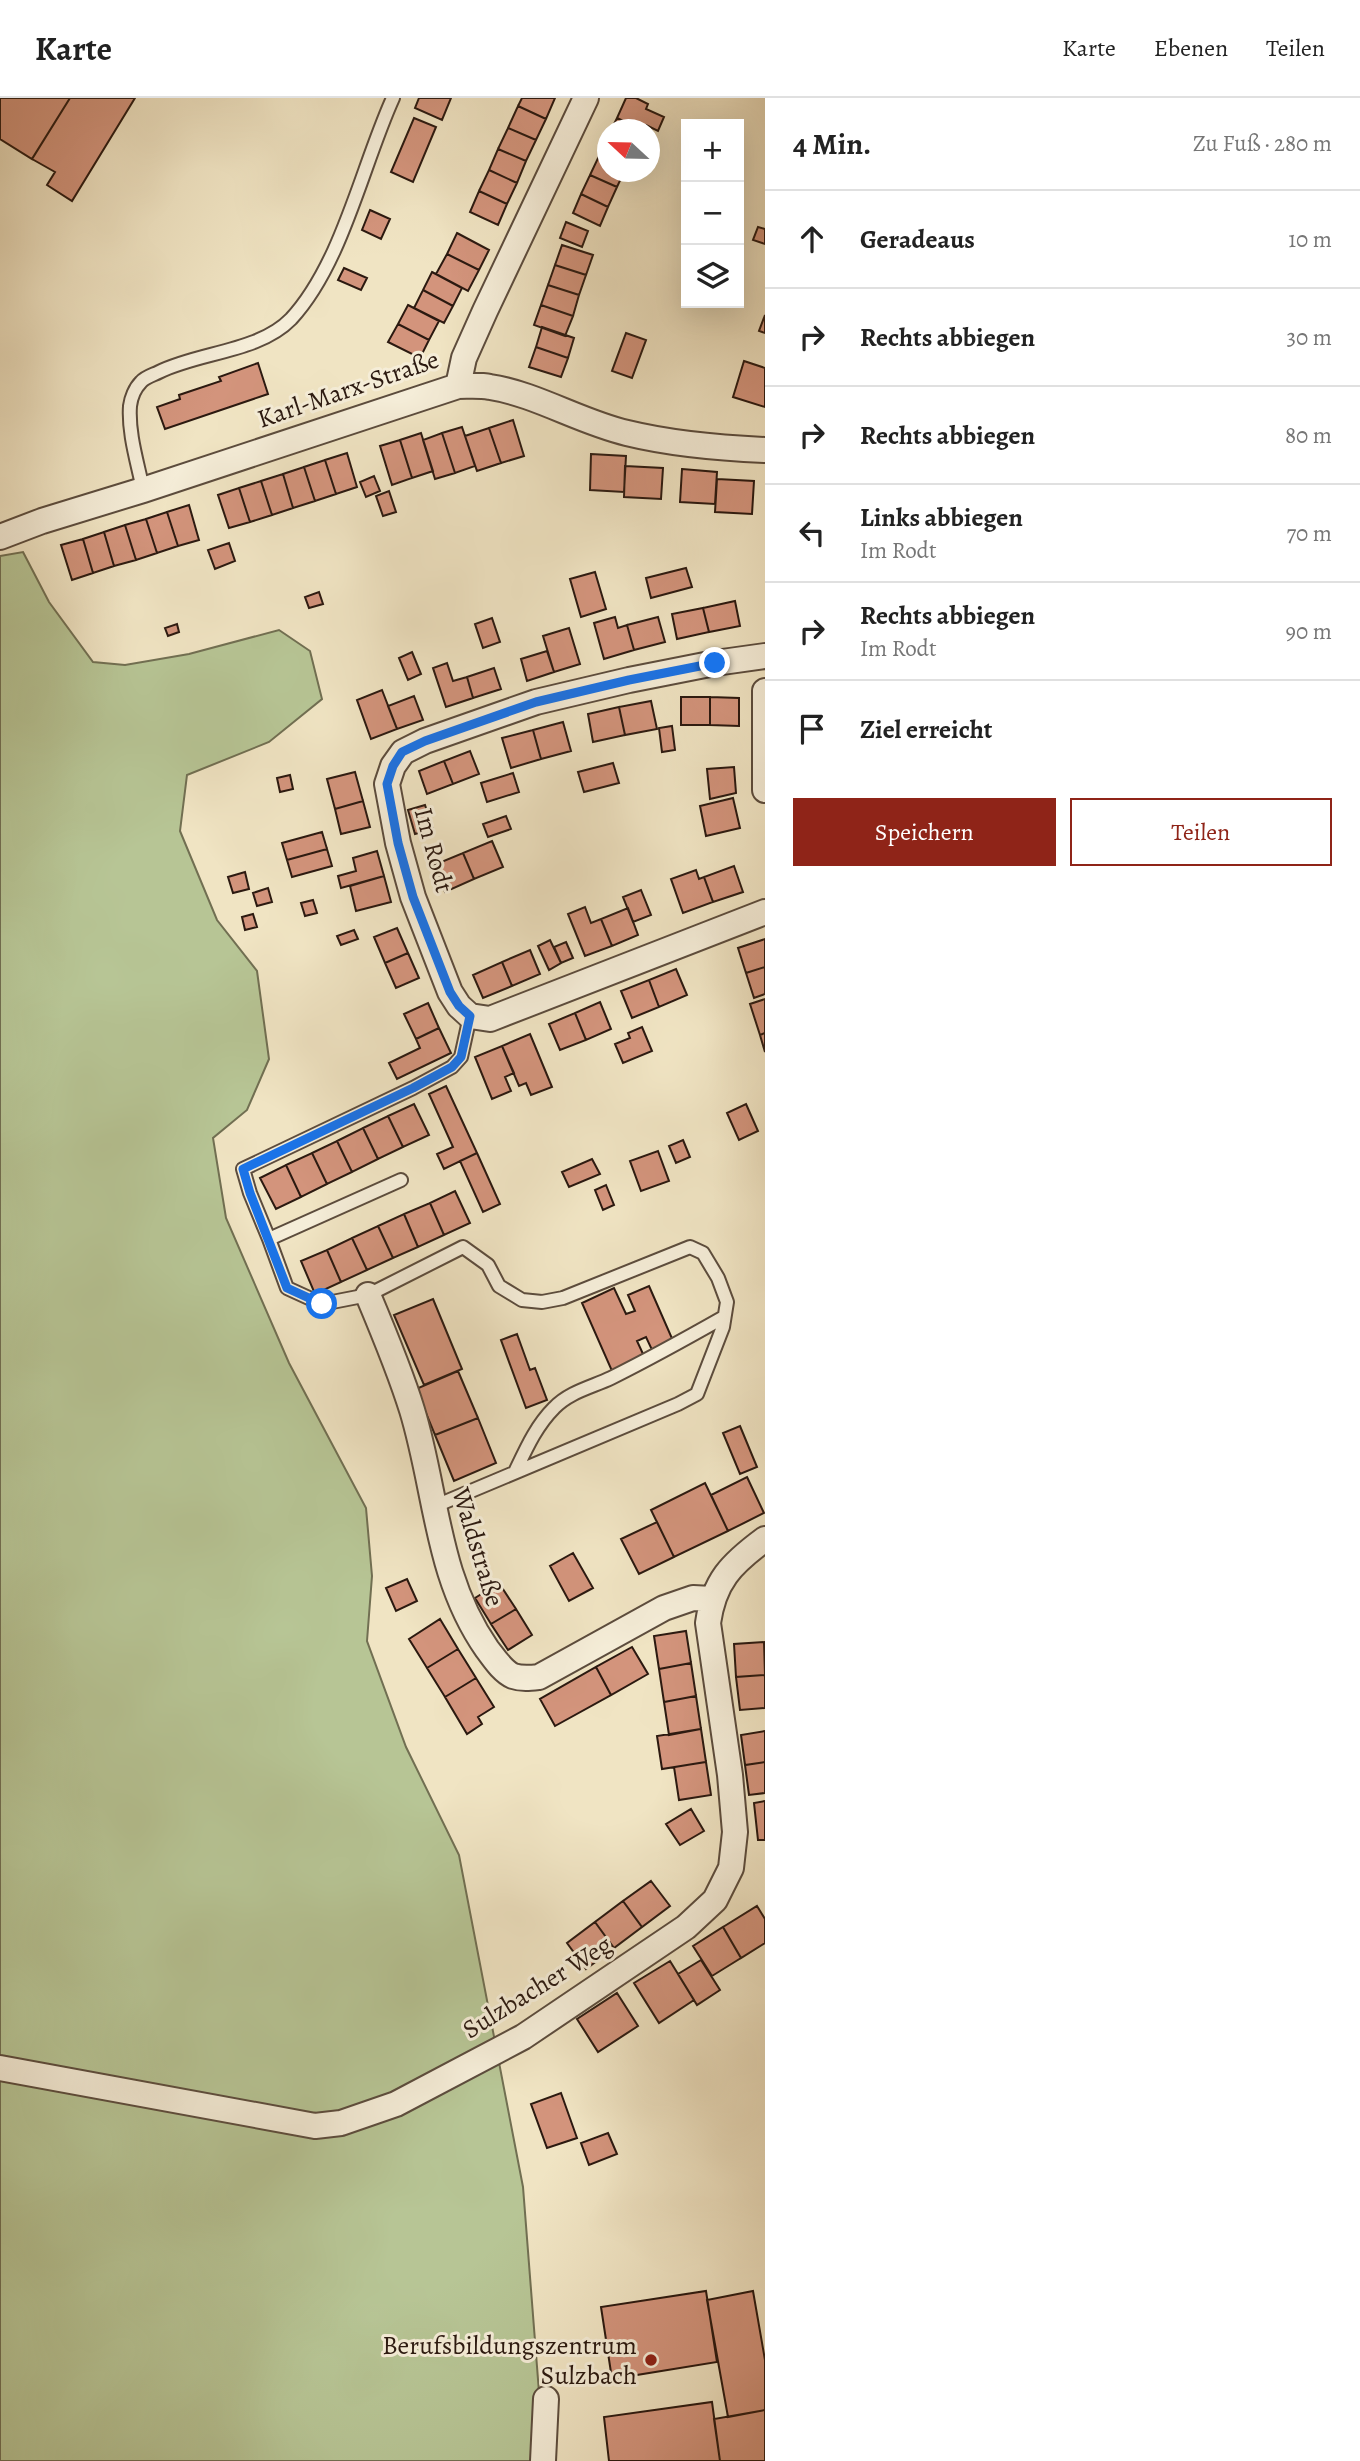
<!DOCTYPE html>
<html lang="de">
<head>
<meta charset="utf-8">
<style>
	:root { --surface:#fff; --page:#f6f6f6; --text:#222; --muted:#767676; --line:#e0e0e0; --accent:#8f2418 }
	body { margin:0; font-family:Alegreya,serif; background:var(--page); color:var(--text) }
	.controls { position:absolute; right:21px; top:21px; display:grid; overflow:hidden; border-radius:0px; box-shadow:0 7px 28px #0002 }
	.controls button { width:63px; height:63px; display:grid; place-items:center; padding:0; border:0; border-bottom:2px solid var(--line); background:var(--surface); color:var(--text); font:35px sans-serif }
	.compass { position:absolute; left:597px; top:21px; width:63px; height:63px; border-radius:50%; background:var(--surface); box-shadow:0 7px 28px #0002; rotate:292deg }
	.stop { position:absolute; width:21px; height:21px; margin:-16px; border:5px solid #1a73e8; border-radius:50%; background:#fff }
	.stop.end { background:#1a73e8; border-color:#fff; box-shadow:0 2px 7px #0008 }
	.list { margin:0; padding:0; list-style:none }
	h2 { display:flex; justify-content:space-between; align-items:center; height:91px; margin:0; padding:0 28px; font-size:30px }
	h2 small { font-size:23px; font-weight:400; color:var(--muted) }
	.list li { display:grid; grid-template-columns:46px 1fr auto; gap:21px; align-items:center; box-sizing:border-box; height:98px; padding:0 28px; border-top:2px solid var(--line) }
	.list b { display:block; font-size:26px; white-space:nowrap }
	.list p { margin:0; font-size:23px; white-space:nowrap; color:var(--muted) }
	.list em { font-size:23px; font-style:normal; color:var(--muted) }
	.actions { display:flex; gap:14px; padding:21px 28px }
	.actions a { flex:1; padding:16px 0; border:2px solid var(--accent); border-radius:0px; text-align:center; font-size:24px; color:var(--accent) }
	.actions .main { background:var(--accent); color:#fff }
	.icon { flex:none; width:38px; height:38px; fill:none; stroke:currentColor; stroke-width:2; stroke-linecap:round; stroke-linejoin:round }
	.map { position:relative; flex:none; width:765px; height:2363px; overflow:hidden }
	header { display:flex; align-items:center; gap:42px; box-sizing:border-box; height:98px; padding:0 35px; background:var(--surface); border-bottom:2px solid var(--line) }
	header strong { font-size:33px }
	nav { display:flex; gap:38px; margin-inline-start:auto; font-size:24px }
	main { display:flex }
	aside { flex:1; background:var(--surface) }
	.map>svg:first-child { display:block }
	.green { fill:#b7c595; stroke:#716f52; stroke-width:2 }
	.building { fill:#d3947c; stroke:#2b1910; stroke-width:2 }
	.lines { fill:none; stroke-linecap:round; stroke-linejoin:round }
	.lane-casing { stroke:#5c4c3d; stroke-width:16 }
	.street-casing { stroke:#5c4c3d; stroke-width:28 }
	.lane { stroke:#f5edd8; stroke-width:12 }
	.street { stroke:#f5edd8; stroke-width:24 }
	.route { stroke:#1a73e8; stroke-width:9 }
	.poi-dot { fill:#8f2418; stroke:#f5edd8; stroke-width:2.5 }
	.labels { text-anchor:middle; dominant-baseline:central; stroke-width:6; stroke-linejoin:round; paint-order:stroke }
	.street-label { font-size:26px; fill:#2b1910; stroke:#f5edd8 }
	.poi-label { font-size:26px; fill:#2b1910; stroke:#f5edd8; text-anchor:end }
</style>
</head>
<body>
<header>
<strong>Karte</strong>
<nav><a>Karte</a><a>Ebenen</a><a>Teilen</a></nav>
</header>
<main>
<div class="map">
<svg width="765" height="2363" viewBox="0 0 765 2363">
	<rect width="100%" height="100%" fill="#f0e4c3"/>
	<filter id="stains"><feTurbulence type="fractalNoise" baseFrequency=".00286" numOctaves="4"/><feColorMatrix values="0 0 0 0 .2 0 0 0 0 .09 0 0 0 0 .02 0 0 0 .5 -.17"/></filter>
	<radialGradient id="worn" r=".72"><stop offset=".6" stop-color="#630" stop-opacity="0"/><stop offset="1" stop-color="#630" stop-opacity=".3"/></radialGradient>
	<path class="green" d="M23,454L49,504L93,564L125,567L189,556L279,532L310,553L322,601L269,644L187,677L180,733L217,822L257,873L269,961L247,1012L213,1040L226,1120L289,1265L366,1410L372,1478L367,1543L406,1649L459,1757L523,2089L540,2307L535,2363H0V458Z"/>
	<path class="building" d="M0,0H70L32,61L0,41Z
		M70,0H135L72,103L47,87L55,74L32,61Z
		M419,0H451L442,22L415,10Z
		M522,0H555L546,21L518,8Z
		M626,0H636L648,6L646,11L664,19L658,33L646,27L642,32L617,20Z
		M518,8L546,21L536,42L508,30Z
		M414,20L436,29L413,84L391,74Z
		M617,20L642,32H611Z
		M508,30L536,42L526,63L498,51Z
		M608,40V62L599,58Z
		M498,51L526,63L517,85L489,72Z
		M599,58L608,62V74H624L617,89L590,77Z
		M489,72L517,85L507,106L479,93Z
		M590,77L617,89L608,109L581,96Z
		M479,93L507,106L498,127L470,114Z
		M581,96L608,109L600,128L573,115Z
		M370,112L390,121L381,141L362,132Z
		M566,124L588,133L582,149L560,140Z
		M758,129L765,131V146L753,142Z
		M457,135L489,152L479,172L447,156Z
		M562,147L593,157L586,177L555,167Z
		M447,156L479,172L468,193L436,176Z
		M555,167L586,177L579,197L548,187Z
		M344,170L367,180L361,192L338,182Z
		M432,174L462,190L453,208L423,192Z
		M548,187L579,197L573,218L541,207Z
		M423,192L453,208L444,225L414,210Z
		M408,207L439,223L429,242L398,226Z
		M541,207L573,218L565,238L534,227Z
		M765,217V235L759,233Z
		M398,226L429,242L420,260L388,244Z
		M542,229L574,240L568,260L536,249Z
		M626,235L646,242L632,280L612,273Z
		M536,249L568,260L561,279L529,269Z
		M744,263L765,270V309L733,299Z
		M258,265L268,296L165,331L157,309L180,301L179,297L221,283L219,279Z
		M513,322L524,358L501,365L489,330Z
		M462,329L475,368L455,375L442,335Z
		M489,330L501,365L477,373L465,338Z
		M421,335L433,373L412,380L400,342Z
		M442,335L455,375L435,381L423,342Z
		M400,342L412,380L392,387L380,348Z
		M347,355L357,389L336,396L325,362Z
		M591,356L626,358L624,394L590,392Z
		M325,362L336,396L315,403L304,369Z
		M625,368L663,370L661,401L624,399Z
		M304,369L315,403L293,410L283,376Z
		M682,371L717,374L715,406L680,404Z
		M283,376L293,410L272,417L261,383Z
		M374,378L380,393L366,399L360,384Z
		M717,381L754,383L752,416L715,414Z
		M261,383L272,417L250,424L239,390Z
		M239,390L250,424L229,430L218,397Z
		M389,393L396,414L383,418L376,398Z
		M189,407L199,442L178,448L167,414Z
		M167,414L178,448L157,455L146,421Z
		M146,421L157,455L136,462L125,427Z
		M125,427L136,462L114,468L104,434Z
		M104,434L114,468L93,475L83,441Z
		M83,441L93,475L72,482L61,447Z
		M229,445L235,463L215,471L208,452Z
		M686,470L692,489L651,500L646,480Z
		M595,474L606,511L581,519L570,481Z
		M319,494L323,506L309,510L305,499Z
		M735,503L740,528L709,534L703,510Z
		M703,510L709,534L677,541L672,516Z
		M615,519L618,530L627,527L634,552L604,561L594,525Z
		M658,519L665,544L634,552L627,527Z
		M492,520L500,544L483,550L475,526Z
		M177,526L179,534L168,538L165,530Z
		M569,530L580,566L554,574L543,538Z
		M547,553L554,574L527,583L521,561Z
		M412,554L421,576L408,582L399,560Z
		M447,565L453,583L467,579L473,600L446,609L433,570Z
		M494,570L501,591L473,600L467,579Z
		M382,592L397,631L371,641L357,602Z
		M414,598L423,622L397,631L388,608Z
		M681,599H710V627H681Z
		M710,599L739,600V628L710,627Z
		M651,603L657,631L625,637L619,609Z
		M619,609L625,637L593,644L588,616Z
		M563,624L571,653L541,661L533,632Z
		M672,628L675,652L662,654L659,630Z
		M533,632L541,661L511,670L502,640Z
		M470,653L479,676L453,686L444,663Z
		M444,663L453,686L427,696L419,673Z
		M613,665L619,685L584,694L578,674Z
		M734,669L736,695L710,701L707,671Z
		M355,674L363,703L335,711L327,681Z
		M513,675L519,694L487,704L481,685Z
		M290,677L293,691L280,694L277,680Z
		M733,700L740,730L706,738L700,708Z
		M363,703L370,729L341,736L335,711Z
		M425,707L433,731L415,736L408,712Z
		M506,718L511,731L488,739L483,726Z
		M322,734L327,751L287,762L282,745Z
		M492,743L503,769L474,781L463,755Z
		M327,751L332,768L292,779L287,762Z
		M377,753L384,778L341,790L338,778L356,773L353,760Z
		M463,755L474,781L445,794L434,767Z
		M734,768L743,794L713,804L704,779Z
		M696,772L699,781L704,779L713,804L683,815L671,781Z
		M245,774L249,791L233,795L228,779Z
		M384,778L391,804L356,813L350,788Z
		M268,790L272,804L257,808L253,795Z
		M641,792L651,817L633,824L623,799Z
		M313,802L317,815L305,818L301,805Z
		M585,809L591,825L601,821L612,848L585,858L568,816Z
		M628,810L638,837L612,848L601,821Z
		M253,816L257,829L245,832L242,819Z
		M397,830L408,855L385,865L374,839Z
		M354,832L358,841L341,847L337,838Z
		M765,841V869L746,875L738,850Z
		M550,842L561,865L549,872L538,848Z
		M566,844L573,860L561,865L554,849Z
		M530,852L540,876L512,888L502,864Z
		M408,855L419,880L396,890L385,865Z
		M502,864L512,888L483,900L473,877Z
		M765,869V896L754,900L746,875Z
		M676,871L687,897L659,909L649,882Z
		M649,882L659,909L632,920L621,893Z
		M765,901V935L760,937L750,906Z
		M600,904L611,931L586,942L575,915Z
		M428,905L439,930L416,941L404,916Z
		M575,915L586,942L560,952L549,926Z
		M642,929L652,953L623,965L615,946L630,940L628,935Z
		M439,930L451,955L397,981L389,965L420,950L416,941Z
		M765,935V954L760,937Z
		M530,936L552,989L531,997L526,985L519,988L502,948Z
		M502,948L514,975L505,979L511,993L492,1001L475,959Z
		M446,988L477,1055L444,1071L437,1056L453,1049L429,996Z
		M414,1006L429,1037L403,1049L388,1018Z
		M746,1006L758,1033L739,1042L727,1015Z
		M388,1018L403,1049L378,1061L363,1030Z
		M363,1030L378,1061L352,1074L337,1043Z
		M683,1042L690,1059L676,1065L669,1048Z
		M337,1043L352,1074L327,1086L312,1055Z
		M658,1053L669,1083L641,1093L630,1063Z
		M312,1055L327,1086L301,1099L286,1067Z
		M477,1055L500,1106L483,1114L460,1063Z
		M592,1061L600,1076L569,1089L562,1074Z
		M286,1067L301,1099L276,1111L260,1080Z
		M606,1087L614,1107L603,1112L595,1092Z
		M455,1093L470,1125L444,1137L430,1105Z
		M430,1105L444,1137L418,1149L404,1116Z
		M404,1116L418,1149L393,1160L378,1128Z
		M378,1128L393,1160L367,1172L352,1140Z
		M352,1140L367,1172L341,1184L327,1152Z
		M327,1152L341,1184L315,1196L301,1163Z
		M649,1188L674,1245L653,1254L646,1239L637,1243L644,1258L612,1273L582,1205L614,1190L626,1216L635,1213L628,1197Z
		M433,1201L462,1271L424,1287L394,1217Z
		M517,1236L530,1272L535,1270L547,1302L526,1310L501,1242Z
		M458,1273L478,1320L435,1337L416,1291Z
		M478,1320L496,1365L454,1383L435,1337Z
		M740,1328L757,1369L740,1376L723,1335Z
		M747,1379L764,1415L728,1433L711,1397Z
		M705,1385L728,1433L674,1459L651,1412Z
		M657,1424L674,1459L639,1476L621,1441Z
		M573,1455L593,1490L569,1503L550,1468Z
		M407,1481L417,1503L396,1513L386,1490Z
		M499,1485L516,1511L491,1526L475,1500Z
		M516,1511L532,1537L508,1552L491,1526Z
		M440,1521L458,1551L427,1570L409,1541Z
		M686,1533L691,1565L659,1571L654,1538Z
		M764,1544L765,1577L736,1579L734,1546Z
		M632,1549L648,1576L611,1597L596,1569Z
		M458,1551L476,1580L445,1599L427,1570Z
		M691,1565L696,1598L664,1604L659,1571Z
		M596,1569L611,1597L555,1628L540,1601Z
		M765,1577V1610L740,1612L736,1579Z
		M476,1580L494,1609L478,1619L482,1626L467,1636L445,1599Z
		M696,1598L701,1631L669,1637L664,1604Z
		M701,1631L706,1664L662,1671L657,1638Z
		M765,1633V1664L745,1667L741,1637Z
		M706,1664L711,1697L679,1702L674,1669Z
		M765,1664V1695L749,1697L745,1667Z
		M765,1703V1742H758L754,1705Z
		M691,1711L704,1733L680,1747L666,1726Z
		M651,1783L670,1808L642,1829L623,1803Z
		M623,1803L642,1829L614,1850L595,1824Z
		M757,1808L765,1821V1845L741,1860L723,1829Z
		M595,1824L614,1850L586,1871L567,1845Z
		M723,1829L741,1860L712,1878L693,1848Z
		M701,1862L720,1892L697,1907L678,1876Z
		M670,1863L694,1902L659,1925L634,1885Z
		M617,1895L638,1928L598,1954L577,1921Z
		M561,1995L577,2040L547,2050L531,2006Z
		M608,2035L617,2056L589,2067L581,2045Z
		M706,2193L717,2264L612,2281L601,2209Z
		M753,2193L765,2262V2312L728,2319L707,2202Z
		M712,2304L720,2363H609L604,2319Z
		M765,2312V2363H720L714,2321Z"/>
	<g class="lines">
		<defs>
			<path id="lane" d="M143,392C138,366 128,336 130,308C131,300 135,290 141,284C145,279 153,277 159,274C199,254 259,254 291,221C342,166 362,68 393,0
				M401,1082L269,1141L287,1190L322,1206L368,1197L463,1149L488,1167L499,1188L522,1202L542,1204L563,1200L690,1149L703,1155L718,1180L727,1204L723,1229L697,1296L678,1306L433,1409
				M269,1141L250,1095L243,1071L413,990L452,969L461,959L470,918
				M515,1374C526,1351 536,1328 554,1310C569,1294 592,1289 611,1280C649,1261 687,1240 724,1219"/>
			<path id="street" d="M458,288L464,260L485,213L586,0
				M0,439L42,423L143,392L458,288C469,288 480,287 490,289C536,296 580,324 627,335C672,346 719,350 765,352
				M765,558L715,565L629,582L536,604L425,643L403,654L393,668L387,686L398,745L413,799L450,894L459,908L470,918L490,921L765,814
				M765,593V692
				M368,1197C384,1235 400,1273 412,1312C437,1394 436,1478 487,1551C494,1560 502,1573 513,1578C522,1581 530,1580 539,1579L664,1510L693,1500L712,1501
				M0,1970L315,2028L341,2025L396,2006L523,1939L686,1829L715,1802L731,1770L735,1734L730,1677L708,1525C714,1483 731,1466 765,1441
				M543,2363L546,2301"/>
		</defs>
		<use href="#lane" class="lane-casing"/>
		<use href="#street" class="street-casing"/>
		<use href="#lane" class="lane"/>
		<use href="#street" class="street"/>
	</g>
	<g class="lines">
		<path class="route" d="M322,1206L287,1190L250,1095L243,1071L413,990L452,969L461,959L470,918L459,908L450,894L413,799L398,745L387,686L393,668L402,654L425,643L536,604L629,582L715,565"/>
	</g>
	<circle class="poi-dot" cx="651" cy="2262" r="7"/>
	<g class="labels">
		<g class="street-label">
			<text transform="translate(348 291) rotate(-19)">Karl-Marx-Straße</text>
			<text transform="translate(434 752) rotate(75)">Im Rodt</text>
			<text transform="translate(478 1449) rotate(73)">Waldstraße</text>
			<text transform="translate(537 1889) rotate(-32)">Sulzbacher Weg</text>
		</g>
		<g class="poi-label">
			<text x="637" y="2247">Berufsbildungszentrum<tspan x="637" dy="30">Sulzbach</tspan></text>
		</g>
	</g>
	<rect width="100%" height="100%" filter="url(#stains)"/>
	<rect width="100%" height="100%" fill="url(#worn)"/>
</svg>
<div class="controls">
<button>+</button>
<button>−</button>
<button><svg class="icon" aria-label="layers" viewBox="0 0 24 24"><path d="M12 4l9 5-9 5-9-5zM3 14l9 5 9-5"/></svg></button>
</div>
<svg class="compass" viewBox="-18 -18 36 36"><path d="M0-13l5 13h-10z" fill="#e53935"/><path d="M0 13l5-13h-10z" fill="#767676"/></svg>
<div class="stop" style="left:322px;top:1206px"></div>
<div class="stop end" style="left:715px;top:565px"></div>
</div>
<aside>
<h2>4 Min.<small>Zu Fuß · 280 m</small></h2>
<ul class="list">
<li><svg class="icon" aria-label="ahead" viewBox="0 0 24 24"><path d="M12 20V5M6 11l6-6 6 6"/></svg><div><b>Geradeaus</b></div><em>10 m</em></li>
<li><svg class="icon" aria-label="right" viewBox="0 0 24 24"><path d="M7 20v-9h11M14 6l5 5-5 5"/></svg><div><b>Rechts abbiegen</b></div><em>30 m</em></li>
<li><svg class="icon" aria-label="right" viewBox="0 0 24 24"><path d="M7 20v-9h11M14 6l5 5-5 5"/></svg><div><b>Rechts abbiegen</b></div><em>80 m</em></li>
<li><svg class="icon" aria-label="left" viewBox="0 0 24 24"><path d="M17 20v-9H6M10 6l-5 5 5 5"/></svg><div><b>Links abbiegen</b><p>Im Rodt</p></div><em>70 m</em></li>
<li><svg class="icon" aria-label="right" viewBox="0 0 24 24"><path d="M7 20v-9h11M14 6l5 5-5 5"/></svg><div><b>Rechts abbiegen</b><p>Im Rodt</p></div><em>90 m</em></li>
<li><svg class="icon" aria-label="arrive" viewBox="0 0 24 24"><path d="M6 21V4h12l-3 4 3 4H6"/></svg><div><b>Ziel erreicht</b></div></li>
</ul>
<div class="actions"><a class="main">Speichern</a><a>Teilen</a></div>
</aside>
</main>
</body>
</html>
